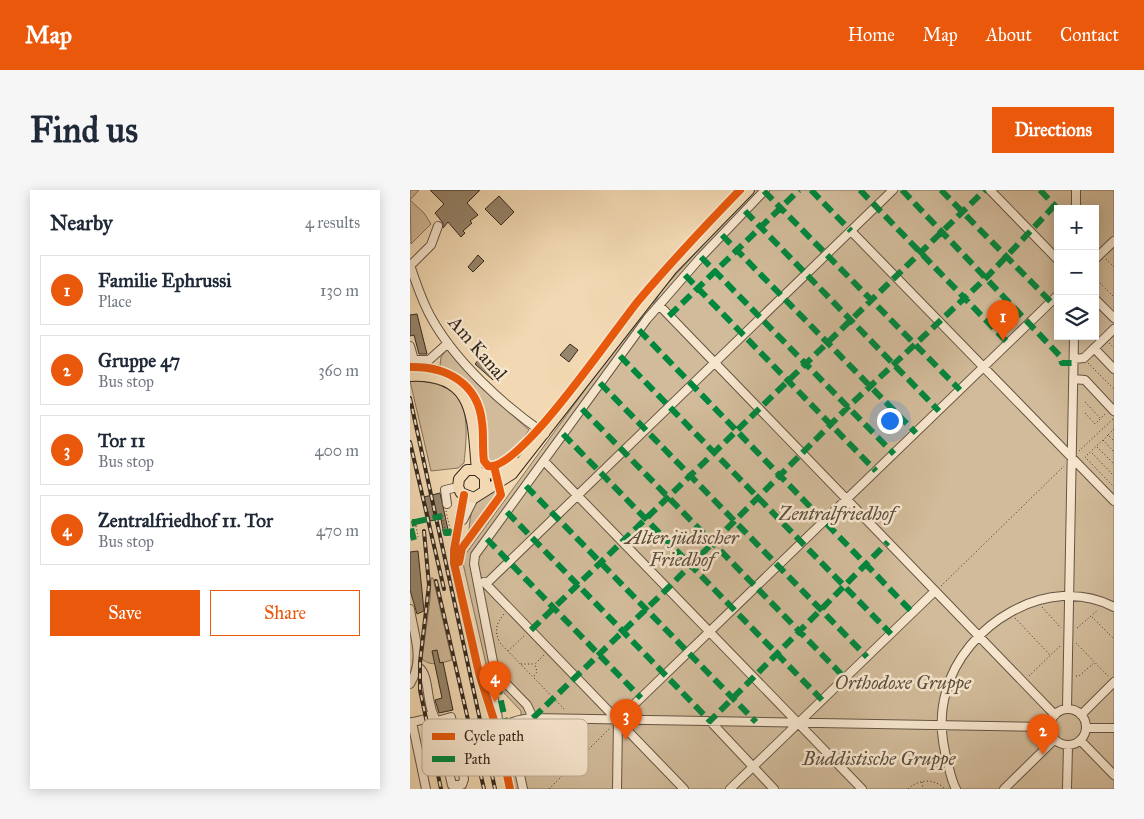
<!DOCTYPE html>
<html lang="en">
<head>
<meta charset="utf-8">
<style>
	:root { --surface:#fff; --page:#f6f6f7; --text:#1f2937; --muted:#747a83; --line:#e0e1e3; --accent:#ea580c }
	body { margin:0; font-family:"IM FELL Great Primer",serif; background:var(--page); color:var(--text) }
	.controls { position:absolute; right:15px; top:15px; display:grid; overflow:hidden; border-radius:0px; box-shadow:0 2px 12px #0003 }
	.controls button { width:45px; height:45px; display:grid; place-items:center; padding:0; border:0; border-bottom:1px solid var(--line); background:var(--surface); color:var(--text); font:25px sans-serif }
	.you { position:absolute; left:479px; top:230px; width:18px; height:18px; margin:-12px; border:4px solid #fff; border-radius:50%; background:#1a73e8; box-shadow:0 0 0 8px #1a73e833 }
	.badge { display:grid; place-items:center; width:32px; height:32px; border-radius:50%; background:var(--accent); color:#fff; font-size:16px; font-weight:700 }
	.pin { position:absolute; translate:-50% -41px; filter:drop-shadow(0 1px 2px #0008) }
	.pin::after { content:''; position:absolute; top:26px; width:18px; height:15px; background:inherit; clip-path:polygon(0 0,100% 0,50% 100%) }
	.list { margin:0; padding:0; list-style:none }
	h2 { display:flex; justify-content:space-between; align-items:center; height:65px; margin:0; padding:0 20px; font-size:21px }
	h2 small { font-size:16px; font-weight:400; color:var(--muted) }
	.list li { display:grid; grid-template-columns:32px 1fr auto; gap:15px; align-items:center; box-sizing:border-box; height:70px; margin:0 10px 10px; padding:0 10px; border:1px solid var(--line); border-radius:0px }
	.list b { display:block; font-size:19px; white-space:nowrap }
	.list p { margin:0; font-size:16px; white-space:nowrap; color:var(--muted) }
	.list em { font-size:16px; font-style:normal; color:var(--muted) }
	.actions { display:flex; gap:10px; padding:15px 20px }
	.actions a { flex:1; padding:11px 0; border:1px solid var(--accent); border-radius:0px; text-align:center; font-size:18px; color:var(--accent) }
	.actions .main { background:var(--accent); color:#fff }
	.icon { flex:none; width:28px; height:28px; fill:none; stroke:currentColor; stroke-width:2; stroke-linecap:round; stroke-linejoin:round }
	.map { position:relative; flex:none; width:704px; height:599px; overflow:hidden; border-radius:0px }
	header { display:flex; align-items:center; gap:30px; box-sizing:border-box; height:70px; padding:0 25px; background:var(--accent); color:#fff }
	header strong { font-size:24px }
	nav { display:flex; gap:28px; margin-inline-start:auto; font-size:18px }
	.intro { display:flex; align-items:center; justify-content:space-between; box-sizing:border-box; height:120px; padding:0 30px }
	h1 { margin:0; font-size:35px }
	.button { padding:12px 22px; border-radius:0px; background:var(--accent); color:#fff; font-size:18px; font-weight:700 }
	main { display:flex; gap:30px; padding:0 30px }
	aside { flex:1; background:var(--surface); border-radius:0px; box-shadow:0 2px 12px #0003 }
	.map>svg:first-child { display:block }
	.green { fill:#d2bb9a; stroke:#84725c; fill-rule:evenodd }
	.building { fill:#97856c; stroke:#352a1f }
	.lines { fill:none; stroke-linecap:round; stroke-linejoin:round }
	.minor-casing { stroke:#645644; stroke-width:10 }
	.major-casing { stroke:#352a1f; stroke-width:12 }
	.path { stroke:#352a1f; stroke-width:1; stroke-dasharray:1 2.5; stroke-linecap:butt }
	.minor { stroke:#f7e6ce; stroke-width:8 }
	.major { stroke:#f2d9b3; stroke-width:10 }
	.rail-casing { stroke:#352a1f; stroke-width:4 }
	.rail { stroke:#f7e6ce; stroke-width:2; stroke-dasharray:5.5; stroke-linecap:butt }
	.quiet { stroke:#00873e; stroke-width:6; stroke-dasharray:12 6; stroke-linecap:butt }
	.cycleway-casing { stroke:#f7e6ce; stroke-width:11 }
	.cycleway { stroke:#e8590c; stroke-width:8 }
	.labels { text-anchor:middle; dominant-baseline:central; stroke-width:5; stroke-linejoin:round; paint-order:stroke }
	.street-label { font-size:19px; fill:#352a1f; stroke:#f7e6ce }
	.park-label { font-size:19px; font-style:italic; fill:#5c4e3e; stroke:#f7e6ce }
	.key { fill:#f7e6ce; stroke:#bdae9a; stroke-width:1 }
	.key-label { font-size:14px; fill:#352a1f }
</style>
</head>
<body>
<header>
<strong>Map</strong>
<nav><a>Home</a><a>Map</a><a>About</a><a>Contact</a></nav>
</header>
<div class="intro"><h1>Find us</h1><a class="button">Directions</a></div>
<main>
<aside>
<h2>Nearby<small>4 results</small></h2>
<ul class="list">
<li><span class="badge">1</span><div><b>Familie Ephrussi</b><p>Place</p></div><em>130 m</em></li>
<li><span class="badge">2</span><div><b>Gruppe 47</b><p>Bus stop</p></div><em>360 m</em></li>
<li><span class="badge">3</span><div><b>Tor 11</b><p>Bus stop</p></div><em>400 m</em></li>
<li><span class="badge">4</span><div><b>Zentralfriedhof 11. Tor</b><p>Bus stop</p></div><em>470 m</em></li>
</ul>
<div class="actions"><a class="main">Save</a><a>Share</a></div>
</aside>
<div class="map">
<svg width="704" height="599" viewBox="0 0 704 599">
	<rect width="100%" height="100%" fill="#f2d9b3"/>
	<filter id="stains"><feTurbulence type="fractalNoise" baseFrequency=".004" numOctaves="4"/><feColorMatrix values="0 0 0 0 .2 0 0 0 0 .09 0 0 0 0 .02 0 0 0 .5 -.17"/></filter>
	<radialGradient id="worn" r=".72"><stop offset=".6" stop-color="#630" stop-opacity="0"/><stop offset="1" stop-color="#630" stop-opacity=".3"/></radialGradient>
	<path class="green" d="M0,0H9L0,10L14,23L21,34L1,54Z
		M344,0H704V599H104L94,553L111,537V521L79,487L52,369L222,135L240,112L244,113L248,107L247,105ZM648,19H685V146H648Z
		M37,159L68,195L119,240C110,254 98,268 82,273L77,270C75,258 76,247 75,235C74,205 55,187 30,176L31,167Z
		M0,191C60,191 59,226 54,273L48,278L21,281Z
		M87,297L88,305L63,340L59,341C61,313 64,314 87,297Z
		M21,388H23L42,470C31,473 21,477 12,469L20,410Z"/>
	<path class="building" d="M20,0H70L57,13L68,25L60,31L62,33L53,41L55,43L51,47L38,32L33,38V33L25,23L34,14Z
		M89,6L104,22L91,35L75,19Z
		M68,65L74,71L63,82L58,77Z
		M7,124L17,164H9L4,145L0,146V125Z
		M160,154L168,160L159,172L150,165Z
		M71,167L89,184L83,190L65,174Z
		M30,303L39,344L34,345L31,329L20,331L14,307Z
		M8,361L14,421L7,424L0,400V362Z
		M27,460L30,473L33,472L43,520L29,523L25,510L32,508L22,461Z"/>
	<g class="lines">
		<defs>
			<path id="minor" d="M580,0L648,70
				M666,19V0
				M441,41L704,311
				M685,69L704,51
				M0,75C6,93 12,112 22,129C46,172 94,216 135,244
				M0,76L21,55L28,36
				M685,109L704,128
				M249,115L645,525
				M0,156L4,170H19L38,153
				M684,158L704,179
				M664,169L674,168L704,139
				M663,189L675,190L704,221
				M134,271L452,599
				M54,305L44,360V373L69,483L88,543L100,599
				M37,314L35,300L48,297
				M53,330L64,308
				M74,392L274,599
				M77,393L483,0
				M0,419C4,446 15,469 0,494
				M8,477C21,484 15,517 27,531L41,527L54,589L52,595H42L27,531
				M72,489C84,503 89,522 88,541
				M657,519L664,146
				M640 537a18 18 0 1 1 36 0a18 18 0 1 1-36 0Z
				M671,525L704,492
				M300,531L364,599
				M2,532L16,599
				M0,533L15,529L21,524
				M676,538H704
				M88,543C98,532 108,529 123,528L640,537
				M670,550L704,585
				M113,599L104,558L108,550L123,535V528L117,515L85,482L64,374L65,365L237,129L291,67L355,0
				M207,599L208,530L648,105
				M320,599L525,401
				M546,599C542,592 540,582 538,574C531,550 529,526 536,502C553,435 639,382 704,417
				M594,599L645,549
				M657,599L658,555"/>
			<path id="major" d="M0,186C67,183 62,230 67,280
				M73,284L87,283L107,273
				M75,299V287L67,280H57L49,289L48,297L51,303L64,308L102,284L262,79L339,0"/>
		</defs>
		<use href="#minor" class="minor-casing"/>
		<use href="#major" class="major-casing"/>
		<path class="path" d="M696,69L704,77
			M685,88L704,107
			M699,153L704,158
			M678,173L704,199
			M27,179L29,172
			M675,212L690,228
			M675,223L685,234L696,223
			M704,239L698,245L704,251
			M698,245L675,267L704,297
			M693,250L704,262
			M687,257L704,274
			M669,261L704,228
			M682,263L704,286
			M36,321L40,339
			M31,323L32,326L36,325
			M33,330L35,339
			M6,336L8,347
			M531,396L654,276
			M632,417L651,438
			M94,424C86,434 84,440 90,453L155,520
			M682,427L704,449
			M605,428L640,465
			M667,438L688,420
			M666,453L698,486
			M98,461L115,445
			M111,474H124
			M124,486L127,482L125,474L134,465
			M619,486L650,456
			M666,486H669L684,473
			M512,592L513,599
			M139,599L200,538
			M498,599C509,589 524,588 535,599"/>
		<use href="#minor" class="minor"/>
		<use href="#major" class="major"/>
		<defs>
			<path id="rail" d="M0,208L85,599
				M0,252L34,399
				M14,341L19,395L10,472V500L31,599
				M26,391L74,599"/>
		</defs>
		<use href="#rail" class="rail-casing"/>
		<use href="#rail" class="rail"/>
		<path class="quiet" d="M401,0L441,41
			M450,0L598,153
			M492,0L650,166L652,173H664
			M531,0L641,112
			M630,0L648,19
			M354,1L550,200
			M335,21L529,221
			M312,45L506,243
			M291,67L484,264
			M275,85L466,281
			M259,126L389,0
			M229,140L503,423
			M210,166L481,444
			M190,193L457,467
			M172,219L435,488
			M153,244L412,510
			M116,296L346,532
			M97,322L300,531L478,352
			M5,332L32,326
			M35,339L36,343L40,342L41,351
			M77,349L231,508
			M4,350L0,334L5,333V329
			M121,440L575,0
			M75,479L80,492L89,502L96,534
			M123,528L258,398L438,217L576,88L645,15"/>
		<defs>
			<path id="cycleway" d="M0,177C36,176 68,193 72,232C74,245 72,258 74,271L78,276C109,283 207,136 229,110C262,71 295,36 330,0
				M54,305L44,360V373L69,483L88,543L100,599
				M49,372L52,358L91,305L84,276"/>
		</defs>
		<use href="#cycleway" class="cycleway-casing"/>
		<use href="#cycleway" class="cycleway"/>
	</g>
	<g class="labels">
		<g class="street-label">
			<text transform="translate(68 158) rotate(49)">Am Kanal</text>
		</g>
		<g class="park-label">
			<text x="427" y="323">Zentralfriedhof</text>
			<text x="272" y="347">Alter jüdischer<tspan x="272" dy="22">Friedhof</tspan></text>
			<text x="493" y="492">Orthodoxe Gruppe</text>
			<text x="469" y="568">Buddistische Gruppe</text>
		</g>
	</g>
	<rect x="12" y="529" width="166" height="57" rx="8" class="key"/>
	<rect x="22" y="543" width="23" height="7" fill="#e8590c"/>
	<rect x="22" y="566" width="23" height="6" fill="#00873e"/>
	<g class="key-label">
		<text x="54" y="551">Cycle path</text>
		<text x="54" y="574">Path</text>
	</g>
	<rect width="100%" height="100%" filter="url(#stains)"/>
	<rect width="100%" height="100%" fill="url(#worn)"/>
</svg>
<div class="controls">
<button>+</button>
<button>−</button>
<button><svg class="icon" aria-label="layers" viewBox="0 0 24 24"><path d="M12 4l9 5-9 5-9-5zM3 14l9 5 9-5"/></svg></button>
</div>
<div class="you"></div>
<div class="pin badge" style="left:593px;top:151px">1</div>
<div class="pin badge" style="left:633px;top:565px">2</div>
<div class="pin badge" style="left:216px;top:550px">3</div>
<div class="pin badge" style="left:85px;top:512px">4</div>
</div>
</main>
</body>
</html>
